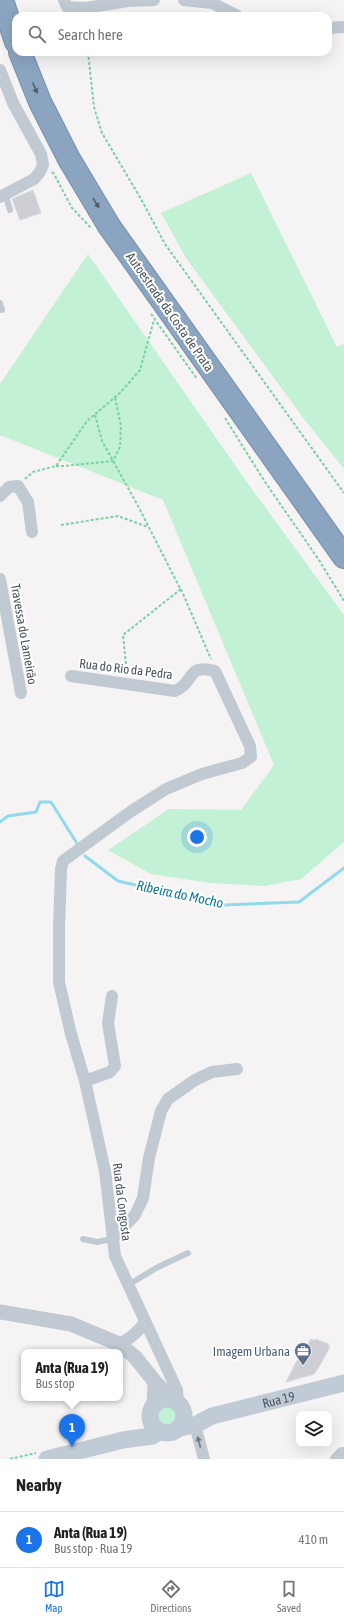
<!DOCTYPE html>
<html lang="en">
<head>
<meta charset="utf-8">
<style>
	:root { --surface:#fff; --page:#f2f2f2; --text:#202124; --muted:#757577; --line:#e0e0e0; --accent:#1a73e8 }
	body { margin:0; font-family:"Asap Condensed",sans-serif; background:var(--page); color:var(--text) }
	.controls { position:absolute; right:12px; bottom:12px; display:grid; overflow:hidden; border-radius:8px; box-shadow:0 4px 16px #0002 }
	.controls button { width:36px; height:36px; display:grid; place-items:center; padding:0; border:0; border-bottom:1px solid var(--line); background:var(--surface); color:var(--text); font:20px sans-serif }
	.you { position:absolute; left:197px; top:837px; width:14px; height:14px; margin:-10px; border:3px solid #fff; border-radius:50%; background:#1a73e8; box-shadow:0 0 0 6px #1a73e833 }
	.badge { display:grid; place-items:center; width:26px; height:26px; border-radius:50%; background:var(--accent); color:#fff; font-size:13px; font-weight:700 }
	.pin { position:absolute; translate:-50% -33px; filter:drop-shadow(0 1px 2px #0008) }
	.pin::after { content:''; position:absolute; top:21px; width:14px; height:12px; background:inherit; clip-path:polygon(0 0,100% 0,50% 100%) }
	.popup { position:absolute; left:21px; top:1349px; width:102px; height:52px; box-sizing:border-box; display:grid; place-content:center; border-radius:8px; background:var(--surface); filter:drop-shadow(0 1px 3px #0005); font-size:13px; white-space:nowrap; color:var(--muted) }
	.popup b { font-size:15px; color:var(--text) }
	.popup::after { content:''; position:absolute; left:50%; top:100%; margin-left:-8px; border:8px solid transparent; border-top-color:var(--surface) }
	.list { margin:0; padding:0; list-style:none }
	h2 { display:flex; justify-content:space-between; align-items:center; height:52px; margin:0; padding:0 16px; font-size:17px }
	h2 small { font-size:13px; font-weight:400; color:var(--muted) }
	.list li { display:grid; grid-template-columns:26px 1fr auto; gap:12px; align-items:center; box-sizing:border-box; height:56px; padding:0 16px; border-top:1px solid var(--line) }
	.list b { display:block; font-size:15px; white-space:nowrap }
	.list p { margin:0; font-size:13px; white-space:nowrap; color:var(--muted) }
	.list em { font-size:13px; font-style:normal; color:var(--muted) }
	.icon { flex:none; width:22px; height:22px; fill:none; stroke:currentColor; stroke-width:2; stroke-linecap:round; stroke-linejoin:round }
	.map { position:relative; flex:none; width:344px; height:1459px; overflow:hidden }
	.search { position:absolute; background:var(--surface); box-shadow:0 4px 16px #0002; left:12px; right:12px; top:12px; height:44px; display:flex; align-items:center; gap:10px; box-sizing:border-box; padding:0 14px; border-radius:12px; color:var(--muted); font-size:15px }
	.sheet { height:108px; background:var(--surface) }
	nav { display:flex; justify-content:space-around; align-items:center; box-sizing:border-box; height:56px; border-top:1px solid var(--line); background:var(--surface); font-size:11px; color:var(--muted) }
	nav a { display:grid; justify-items:center; gap:2px }
	nav .on { color:var(--accent) }
	.map>svg:first-child { display:block }
	.green { fill:#c3f1d5 }
	.lines { fill:none; stroke-linecap:round; stroke-linejoin:round }
	.stream { stroke:#90daee; stroke-width:3 }
	.building { fill:#cdcfd5; stroke:#d7d9de }
	.motorway-casing { stroke:#7690ad; stroke-width:24 }
	.path { stroke:#7ad0a6; stroke-width:2; stroke-dasharray:3 2; stroke-linecap:butt }
	.service { stroke:#c1cad2; stroke-width:6 }
	.minor { stroke:#c1cad2; stroke-width:12 }
	.tertiary { stroke:#c1cad2; stroke-width:15 }
	.secondary { stroke:#c1cbd6; stroke-width:17 }
	.motorway { stroke:#8ba5c1; stroke-width:22 }
	.oneway { fill:#505e6b }
	.oneway2 { fill:#6e7983 }
	.labels { text-anchor:middle; dominant-baseline:central; stroke-width:4; stroke-linejoin:round; paint-order:stroke }
	.street-label { font-size:13px; fill:#4a5661; stroke:#fff }
	.service-label { font-size:13px; fill:#4e5e75; stroke:#fff; text-anchor:end }
	.water-label { font-size:14px; font-style:italic; fill:#0c7c9b; stroke:#fff }
</style>
</head>
<body>
<div class="map">
<svg width="344" height="1459" viewBox="0 0 344 1459">
	<rect width="100%" height="100%" fill="#f5f3f3"/>
	<path class="green" d="M251,173L337,347L344,344V469L304,419L186,258L161,213Z
		M88,254L246,481L344,615V842L301,879L264,886L210,883L151,874L108,850L169,809L241,810L274,765L163,500L0,435V384Z
		M156 1416a11 11 0 1 1 22 0a11 11 0 1 1-22 0Z"/>
	<g class="lines">
		<path class="stream" d="M0,822L8,816L36,812L40,802H51L78,845
			M85,856L118,881L224,905L299,902L344,868"/>
	</g>
	<path class="building" d="M33,190L41,213L20,220L12,199Z
		M311,1339L315,1341V1339L329,1344L328,1347H330L320,1365L314,1374L286,1382L305,1345L307,1346Z"/>
	<g class="lines">
		<defs>
			<path id="motorway" d="M2,0L16,42
				M20,52L40,102L69,159L109,226L344,557"/>
		</defs>
		<use href="#motorway" class="motorway-casing"/>
		<path class="path" d="M88,52L94,107L102,133L141,199L165,244L344,493
			M52,172L54,174L72,208L91,228
			M151,314L197,379
			M95,415L102,441L137,504L184,596L211,659
			M225,418L265,482L319,560L344,601
			M56,466H63L113,461L120,447L121,426L115,397
			M25,479L33,472L56,466L87,421L120,393L140,370L154,320
			M61,525L118,516L148,527
			M127,674L123,635L181,589
			M10,1459L36,1453"/>
		<path class="service" d="M5,194L10,210
			M0,303L2,310
			M83,1239L97,1242L112,1239
			M128,1285L158,1267L188,1253"/>
		<path class="minor" d="M64,0L67,7L85,8L128,1L154,0
			M184,0L212,3L238,16
			M328,28L344,27
			M0,70L13,103L41,154L43,165L40,172L34,179L0,197
			M0,496L9,487L18,486L28,502L32,532
			M0,579L21,693
			M71,676L175,691C195,683 186,663 215,671L250,746L251,757L242,763L202,774L166,789L130,812L63,861L61,869L59,928V982L71,1034L85,1081L105,1171L115,1256L177,1390L178,1404
			M85,1081L110,1072L115,1066L108,1023L112,996
			M112,1239L135,1215L143,1198L149,1158L161,1111L168,1099L195,1080L212,1072L237,1069
			M119,1344C131,1338 137,1333 145,1322
			M195,1425L204,1459
			M336,1459L342,1453"/>
		<path class="tertiary" d="M0,1312L71,1324L119,1344L135,1357L155,1382L174,1401
			M154,1405L155,1382"/>
		<g class="secondary">
			<circle cx="167" cy="1416" r="17"/>
			<path id="s1" d="M179,1428L195,1425L212,1416L344,1383"/>
			<path d="M47,1459L123,1440L152,1436L159,1432"/>
		</g>
		<use href="#motorway" class="motorway"/>
	</g>
	<defs><path id="oneway-solid" d="M-6-.8H1V-3.2L6.5 0L1 3.2V.8H-6Z"/></defs>
	<g class="oneway">
		<use href="#oneway-solid" transform="translate(35 88) rotate(68)"/>
		<use href="#oneway-solid" transform="translate(96 203) rotate(59)"/>
	</g>
	<use class="oneway2" href="#oneway-solid" transform="translate(199 1442) rotate(-105)"/>
	<defs>
		<symbol id="office-pin" viewBox="-11 -11 22 30"><path d="M0 17L-7.5 6A9.5 9.5 0 1 1 7.5 6Z" fill="#5c6f8a" stroke="#fff"/><path d="M-6-3h4V-5.5h4V-3h4V5H-6ZM-1-4.5V-3h2v-1.5ZM-6 0V1H6V0Z" fill="#fff"/></symbol>
	</defs>
	<g fill-rule="evenodd">
		<use href="#office-pin" x="293" y="1341" width="20" height="27"/>
	</g>
	<g class="labels">
		<g class="street-label">
			<text transform="translate(170 312) rotate(55)">Autoestrada da Costa de Prata</text>
			<text transform="translate(24 634) rotate(80)">Travessa do Lameirão</text>
			<text transform="translate(126 669) rotate(7)">Rua do Rio da Pedra</text>
			<text transform="translate(122 1202) rotate(83)">Rua da Congosta</text>
			<text stroke="none"><textPath href="#s1" startOffset="104">Rua 19</textPath></text>
		</g>
		<g class="service-label">
			<text x="290" y="1351">Imagem Urbana</text>
		</g>
		<g class="water-label">
			<text transform="translate(180 894) rotate(12)">Ribeira do Mocho</text>
		</g>
	</g>
</svg>
<div class="controls">
<button><svg class="icon" aria-label="layers" viewBox="0 0 24 24"><path d="M12 4l9 5-9 5-9-5zM3 14l9 5 9-5"/></svg></button>
</div>
<div class="you"></div>
<div class="pin badge" style="left:72px;top:1447px">1</div>
<div class="popup"><b>Anta (Rua 19)</b>Bus stop</div>
<div class="search"><svg class="icon" aria-label="search" viewBox="0 0 24 24"><circle cx="10" cy="10" r="6"/><path d="M15 15l6 6"/></svg>Search here</div>
</div>
<section class="sheet">
<h2>Nearby<small></small></h2>
<ul class="list">
<li><span class="badge">1</span><div><b>Anta (Rua 19)</b><p>Bus stop · Rua 19</p></div><em>410 m</em></li>
</ul>
</section>
<nav>
<a class="on"><svg class="icon" aria-label="map" viewBox="0 0 24 24"><path d="M3 6l6-2 6 2 6-2v14l-6 2-6-2-6 2zM9 4v14M15 6v14"/></svg>Map</a>
<a><svg class="icon" aria-label="directions" viewBox="0 0 24 24"><path d="M12 3l9 9-9 9-9-9zM9 14v-3h6M13 9l2 2-2 2"/></svg>Directions</a>
<a><svg class="icon" aria-label="saved" viewBox="0 0 24 24"><path d="M7 4h10v16l-5-4-5 4z"/></svg>Saved</a>
</nav>
</body>
</html>
